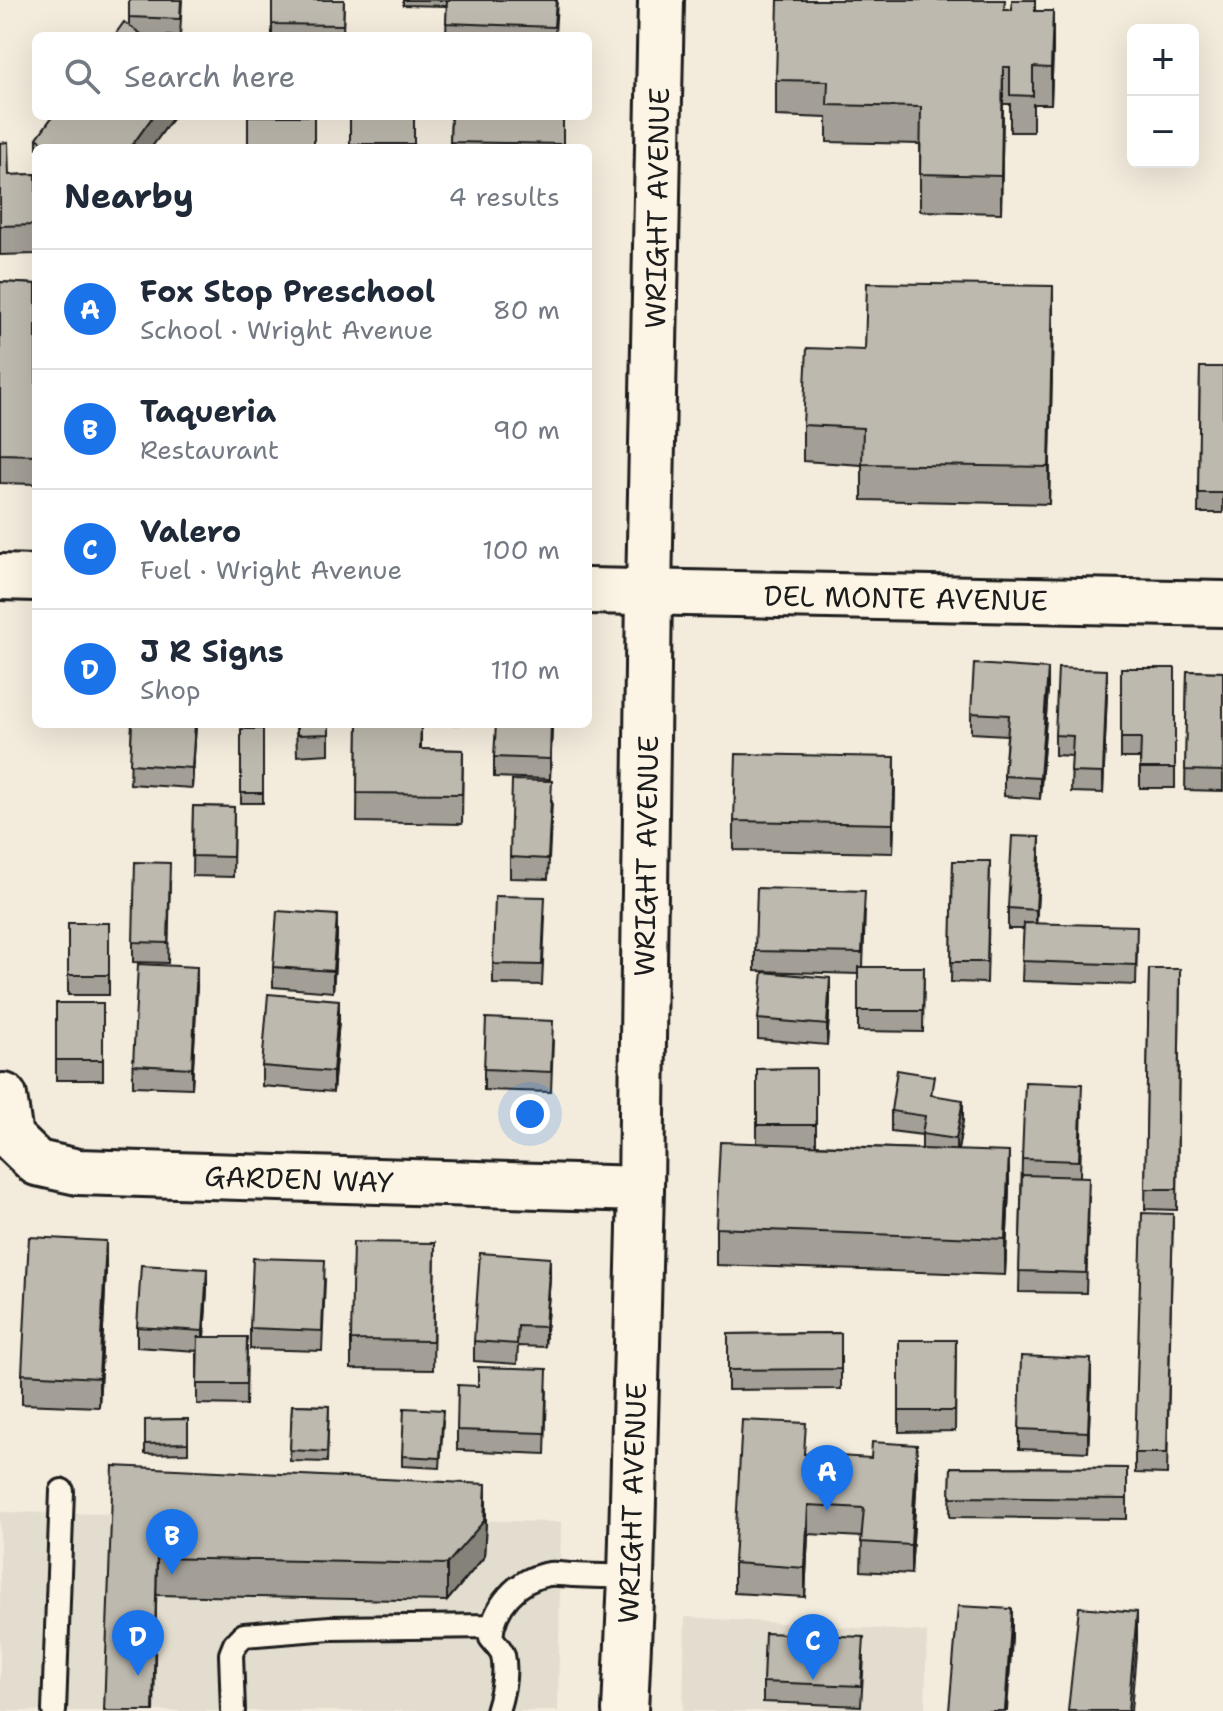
<!DOCTYPE html>
<html lang="en">
<head>
<meta charset="utf-8">
<style>
	:root { --surface:#fff; --page:#f6f6f7; --text:#1f2937; --muted:#747a83; --line:#e0e1e3; --accent:#1a73e8 }
	body { margin:0; font-family:"Shantell Sans",sans-serif; background:var(--page); color:var(--text) }
	.controls { position:absolute; right:24px; top:24px; display:grid; overflow:hidden; border-radius:12px; box-shadow:0 8px 32px #0002 }
	.controls button { width:72px; height:72px; display:grid; place-items:center; padding:0; border:0; border-bottom:2px solid var(--line); background:var(--surface); color:var(--text); font:40px sans-serif }
	.you { position:absolute; left:530px; top:1114px; width:28px; height:28px; margin:-20px; border:6px solid #fff; border-radius:50%; background:#1a73e8; box-shadow:0 0 0 12px #1a73e833 }
	.badge { display:grid; place-items:center; width:52px; height:52px; border-radius:50%; background:var(--accent); color:#fff; font-size:26px; font-weight:700 }
	.pin { position:absolute; translate:-50% -66px; filter:drop-shadow(0 2px 4px #0008) }
	.pin::after { content:''; position:absolute; top:42px; width:28px; height:24px; background:inherit; clip-path:polygon(0 0,100% 0,50% 100%) }
	.list { margin:0; padding:0; list-style:none }
	h2 { display:flex; justify-content:space-between; align-items:center; height:104px; margin:0; padding:0 32px; font-size:34px }
	h2 small { font-size:26px; font-weight:400; color:var(--muted) }
	.list li { display:grid; grid-template-columns:52px 1fr auto; gap:24px; align-items:center; box-sizing:border-box; height:120px; padding:0 32px; border-top:2px solid var(--line) }
	.list b { display:block; font-size:30px; white-space:nowrap }
	.list p { margin:0; font-size:26px; white-space:nowrap; color:var(--muted) }
	.list em { font-size:26px; font-style:normal; color:var(--muted) }
	.icon { flex:none; width:44px; height:44px; fill:none; stroke:currentColor; stroke-width:2; stroke-linecap:round; stroke-linejoin:round }
	.map { position:relative; flex:none; width:1223px; height:1711px; overflow:hidden }
	.search { position:absolute; background:var(--surface); box-shadow:0 8px 32px #0002; left:32px; top:32px; width:560px; height:88px; display:flex; align-items:center; gap:20px; box-sizing:border-box; padding:0 28px; border-radius:12px; color:var(--muted); font-size:30px }
	.panel { position:absolute; background:var(--surface); box-shadow:0 8px 32px #0002; left:32px; top:144px; width:560px; height:584px; border-radius:12px }
	.map>svg:first-child { display:block }
	.built { fill:#e3ddcf }
	.lines { fill:none; stroke-linecap:round; stroke-linejoin:round }
	.service-casing { stroke:#1c1c1c; stroke-width:28 }
	.minor-casing { stroke:#1c1c1c; stroke-width:50 }
	.tertiary-casing { stroke:#1c1c1c; stroke-width:50 }
	.service { stroke:#fcf5e5; stroke-width:22 }
	.minor { stroke:#fcf5e5; stroke-width:44 }
	.tertiary { stroke:#fcf5e5; stroke-width:44 }
	.wall { fill:#a39f96; stroke:#1c1c1c; stroke-width:2 }
	.shaded-wall { fill:#85827a; stroke:#1c1c1c; stroke-width:2 }
	.building { fill:#beb9ae; stroke:#1c1c1c; stroke-width:2 }
	.labels { text-anchor:middle; dominant-baseline:central; stroke-width:6; stroke-linejoin:round; paint-order:stroke }
	.street-label { font-size:28px; fill:#1c1c1c; stroke:#fcf5e5 }
</style>
</head>
<body>
<div class="map">
<svg width="1223" height="1711" viewBox="0 0 1223 1711">
	<rect width="100%" height="100%" fill="#f3ecdd"/>
	<filter id="ink" filterUnits="userSpaceOnUse"><feTurbulence type="fractalNoise" baseFrequency=".0125" numOctaves="2"/><feDisplacementMap in="SourceGraphic" scale="16" xChannelSelector="R" yChannelSelector="G"/><feConvolveMatrix kernelMatrix="1 2 1 2 8 2 1 2 1" color-interpolation-filters="sRGB"/></filter>
	<g filter="url(#ink)">
		<path class="built" d="M0,1512L561,1522L558,1711H0Z
			M685,1617L927,1632L925,1711H683Z"/>
		<g class="lines">
			<defs>
				<path id="service" d="M54,1711L62,1491
					M233,1711L231,1654L235,1644L244,1635L330,1628L492,1626
					M497,1711C502,1695 507,1673 503,1655C501,1649 495,1643 491,1638C493,1607 517,1579 549,1574C557,1573 566,1575 574,1575C593,1576 612,1576 631,1577"/>
				<path id="minor" d="M0,577L36,578
					M588,591L1223,604
					M4,1096L10,1137L37,1163L78,1172L641,1189"/>
				<path id="tertiary" d="M625,1711L631,1577L641,1189L649,592L661,0"/>
			</defs>
			<use href="#service" class="service-casing"/>
			<use href="#minor" class="minor-casing"/>
			<use href="#tertiary" class="tertiary-casing"/>
			<use href="#service" class="service"/>
			<use href="#minor" class="minor"/>
			<use href="#tertiary" class="tertiary"/>
		</g>
		<path class="wall" d="M129,0H182L180,36H114L129,25Z
			M272,0H344L343,36H272Z
			M403,0H557L555,36H446L447,6L403,5Z
			M1005,10L1036,11L1053,48L1051,104H1033V132H1010V104H1003L1001,213L920,211V144L827,142V118L776,116V80Z
			M53,116H174L151,148H37V138Z
			M350,116H414V148H350Z
			M451,116H563V148H450Z
			M0,143L9,175L36,174V254L0,255Z
			M0,282L36,284V484L0,483Z
			M1053,323L1049,504L862,500V465L803,461V425L865,350Z
			M1200,367H1223V513H1198Z
			M1121,668H1175V788H1140V758H1121Z
			M1187,671L1223,672V791L1185,790Z
			M1048,689L1040,799L1004,796V776L1007,735L971,733V713Z
			M1107,690L1103,793L1071,792L1072,756L1055,755V735Z
			M132,724H196L192,788L130,784Z
			M266,724H296L266,725Z
			M296,724H329V754L297,756Z
			M358,724H464L421,725V749L463,750L462,824L357,822Z
			M552,724L550,779L494,777V757Z
			M241,729H263V803H241Z
			M895,786L893,853L734,850V821Z
			M552,802L548,879L510,878V857Z
			M193,806L234,807L233,877L192,876Z
			M1040,857L1036,924L1137,946L1136,985L1022,981L1024,929H1008V908Z
			M953,861H990L987,983L951,982Z
			M170,883L168,963L133,962V942Z
			M865,911L863,967H924L923,1032L858,1031V974L755,971V951Z
			M545,917L542,985L493,984V964Z
			M68,923H109V995H68Z
			M337,935L333,992L273,987V967Z
			M1149,969H1180L1177,1210L1145,1209Z
			M197,987L192,1088L133,1086V1065Z
			M830,999L827,1045L758,1039V1019Z
			M56,1003H103V1080H56Z
			M339,1020L333,1092L262,1086V1066Z
			M553,1041L551,1092L484,1090V1069Z
			M816,1068V1145L922,1149V1135L891,1131V1111L934,1095L963,1120L958,1150L1009,1189L1005,1275L716,1265V1228L757,1143V1069Z
			M1082,1104L1080,1176L1089,1197L1086,1293L1019,1292L1022,1159Z
			M1173,1214L1167,1474L1135,1473V1453Z
			M435,1243L433,1370L351,1369V1340Z
			M106,1270L99,1407L22,1404V1374Z
			M550,1278L545,1347L518,1346L517,1364L474,1361V1341Z
			M325,1280L322,1351L250,1349V1328Z
			M207,1289L204,1337H247L246,1405L197,1404V1351L137,1347V1327Z
			M841,1333V1389L728,1390V1334Z
			M899,1340H956L955,1431L899,1432Z
			M1091,1379L1088,1452L1019,1449V1429Z
			M478,1386L547,1389L545,1454L457,1450V1430Z
			M292,1405L329,1406L327,1462L290,1461Z
			M188,1419V1453L145,1454V1420Z
			M443,1421L440,1468L402,1466V1456Z
			M806,1454L917,1474L911,1574L861,1571L862,1537L808,1534L805,1597L734,1593V1563Z
			M113,1466L486,1521L484,1557L447,1601L157,1595Z
			M951,1467L1127,1468V1519L950,1517Z
			M864,1657L861,1706L763,1702V1682Z"/>
		<path class="shaded-wall" d="M1053,11V48L1051,104V68Z
			M1003,67V104L1001,213V176Z
			M153,116H174L151,148H130Z
			M1053,286V323L1049,504V467Z
			M1048,669V689L1040,799V778Z
			M1107,670V690L1103,793V773Z
			M195,724H196L192,788V768Z
			M551,724H552L550,779V759Z
			M895,757V786L893,853V824Z
			M1040,837V857L1036,930V910Z
			M337,915V935L333,992V971Z
			M197,967V987L192,1088V1068Z
			M830,978V999L827,1045V1025Z
			M339,1000V1020L333,1092V1072Z
			M963,1100V1120L956,1160V1139Z
			M1009,1152V1189L1005,1275V1239Z
			M106,1241V1270L99,1407V1378Z
			M550,1258V1278L545,1347V1327Z
			M207,1269V1289L203,1351V1331Z
			M1091,1359V1379L1088,1452V1432Z
			M917,1445V1474L911,1574V1545Z
			M486,1484V1521L484,1557L447,1601V1564Z
			M808,1505V1534L805,1597V1568Z
			M157,1558L154,1711H153Z
			M1012,1609V1639L1007,1711H1005Z
			M1137,1612V1641L1131,1711H1128Z"/>
		<path class="building" d="M129,0H181L180,19L129,17Z
			M272,0H344L343,25L272,24Z
			M447,0H556L554,27L446,23Z
			M778,0H1005L1004,10H1012V0H1035V11H1053L1051,68L1033,67V96L1010,95V67H1003L1001,176L920,174L921,107L827,105L828,81L776,80Z
			M124,22L144,36H114Z
			M53,116H153L130,148H51L37,138Z
			M248,116H314V147L248,148Z
			M350,116H414V144H350Z
			M451,116H563V144L450,142Z
			M8,142L9,175L36,174V225L0,226V143Z
			M0,282L36,284V455L0,454Z
			M867,283L1053,286L1049,467L862,464L863,428L803,425L807,348L865,350Z
			M1200,367H1223V493H1198Z
			M974,664L1048,669L1040,778L1004,776L1009,715L971,713Z
			M1058,668L1107,670L1103,773L1071,772L1073,736L1055,735Z
			M1121,668H1175V768H1140L1141,738H1121Z
			M1187,671L1223,672V771L1185,770Z
			M132,724H195L192,768L130,764Z
			M297,724H329V734L297,735Z
			M358,724H421L420,749L463,750L462,794L357,793Z
			M496,724H551L550,759L494,757Z
			M241,729H263V793H241Z
			M736,754L895,757L893,824L734,821Z
			M512,780L552,781L548,859L510,857Z
			M193,806L234,807L233,857L192,856Z
			M1012,836L1040,837L1036,910L1008,908Z
			M953,861H990L987,962H951Z
			M135,862L170,863L168,943L133,942Z
			M757,888L865,891L862,953L755,951Z
			M495,896L545,897L542,965L493,964Z
			M277,911L337,915L333,971L273,967Z
			M68,923H109V975H68Z
			M1024,923L1137,926L1136,965L1022,961Z
			M138,964L197,967L192,1068L133,1065Z
			M858,967H924L923,1011H858Z
			M1149,969H1180L1177,1189H1145Z
			M763,972L830,978L827,1025L758,1019Z
			M268,994L339,1000L333,1072L262,1066Z
			M56,1003H103V1060H56Z
			M486,1018L553,1021L551,1072L484,1069Z
			M816,1068V1125H757V1069Z
			M897,1070L934,1076L931,1095L963,1100L956,1139L922,1134L925,1116L891,1111Z
			M1025,1082L1082,1084L1079,1161L1022,1159Z
			M720,1142L1009,1152L1005,1239L716,1228Z
			M1022,1175L1089,1177L1086,1273L1019,1271Z
			M1142,1213L1173,1214L1167,1453H1135Z
			M29,1237L106,1241L99,1378L22,1374Z
			M353,1242L435,1243L433,1341L351,1340Z
			M480,1253L550,1258L545,1327L518,1326L517,1344L474,1341Z
			M253,1258L325,1260L322,1331L250,1328Z
			M141,1265L207,1269L203,1331L137,1327Z
			M841,1333V1369L728,1370V1334Z
			M198,1337H247L246,1384H197Z
			M899,1340H956L955,1411H899Z
			M1021,1356L1091,1359L1088,1432L1019,1429Z
			M478,1367L547,1369L545,1433L457,1430L458,1385L478,1386Z
			M292,1405L329,1406L327,1452L290,1450Z
			M404,1408L443,1410L440,1458L402,1456Z
			M188,1419V1443L145,1444V1420Z
			M742,1420L806,1423L804,1454L871,1458L872,1442L917,1445L911,1545L861,1542L864,1508L808,1505L805,1568L734,1563Z
			M113,1466L486,1484L484,1521L447,1564L157,1558L153,1711H104Z
			M951,1467L1127,1468V1499L950,1497Z
			M958,1606L1012,1609L1005,1711H949Z
			M1079,1607L1137,1612L1128,1711H1068Z
			M765,1633L864,1637L861,1686L763,1682Z"/>
	</g>
	<g class="labels">
		<g class="street-label">
			<text transform="translate(657 208) rotate(-89)">WRIGHT AVENUE</text>
			<text transform="translate(906 598) rotate(1)">DEL MONTE AVENUE</text>
			<text transform="translate(646 856) rotate(-89)">WRIGHT AVENUE</text>
			<text transform="translate(299 1179) rotate(2)">GARDEN WAY</text>
			<text transform="translate(632 1503) rotate(-88)">WRIGHT AVENUE</text>
		</g>
	</g>
</svg>
<div class="controls">
<button>+</button>
<button>−</button>
</div>
<div class="you"></div>
<div class="pin badge" style="left:827px;top:1511px">A</div>
<div class="pin badge" style="left:172px;top:1575px">B</div>
<div class="pin badge" style="left:813px;top:1680px">C</div>
<div class="pin badge" style="left:138px;top:1676px">D</div>
<div class="search"><svg class="icon" aria-label="search" viewBox="0 0 24 24"><circle cx="10" cy="10" r="6"/><path d="M15 15l6 6"/></svg>Search here</div>
<section class="panel">
<h2>Nearby<small>4 results</small></h2>
<ul class="list">
<li><span class="badge">A</span><div><b>Fox Stop Preschool</b><p>School · Wright Avenue</p></div><em>80 m</em></li>
<li><span class="badge">B</span><div><b>Taqueria</b><p>Restaurant</p></div><em>90 m</em></li>
<li><span class="badge">C</span><div><b>Valero</b><p>Fuel · Wright Avenue</p></div><em>100 m</em></li>
<li><span class="badge">D</span><div><b>J R Signs</b><p>Shop</p></div><em>110 m</em></li>
</ul>
</section>
</div>
</body>
</html>
